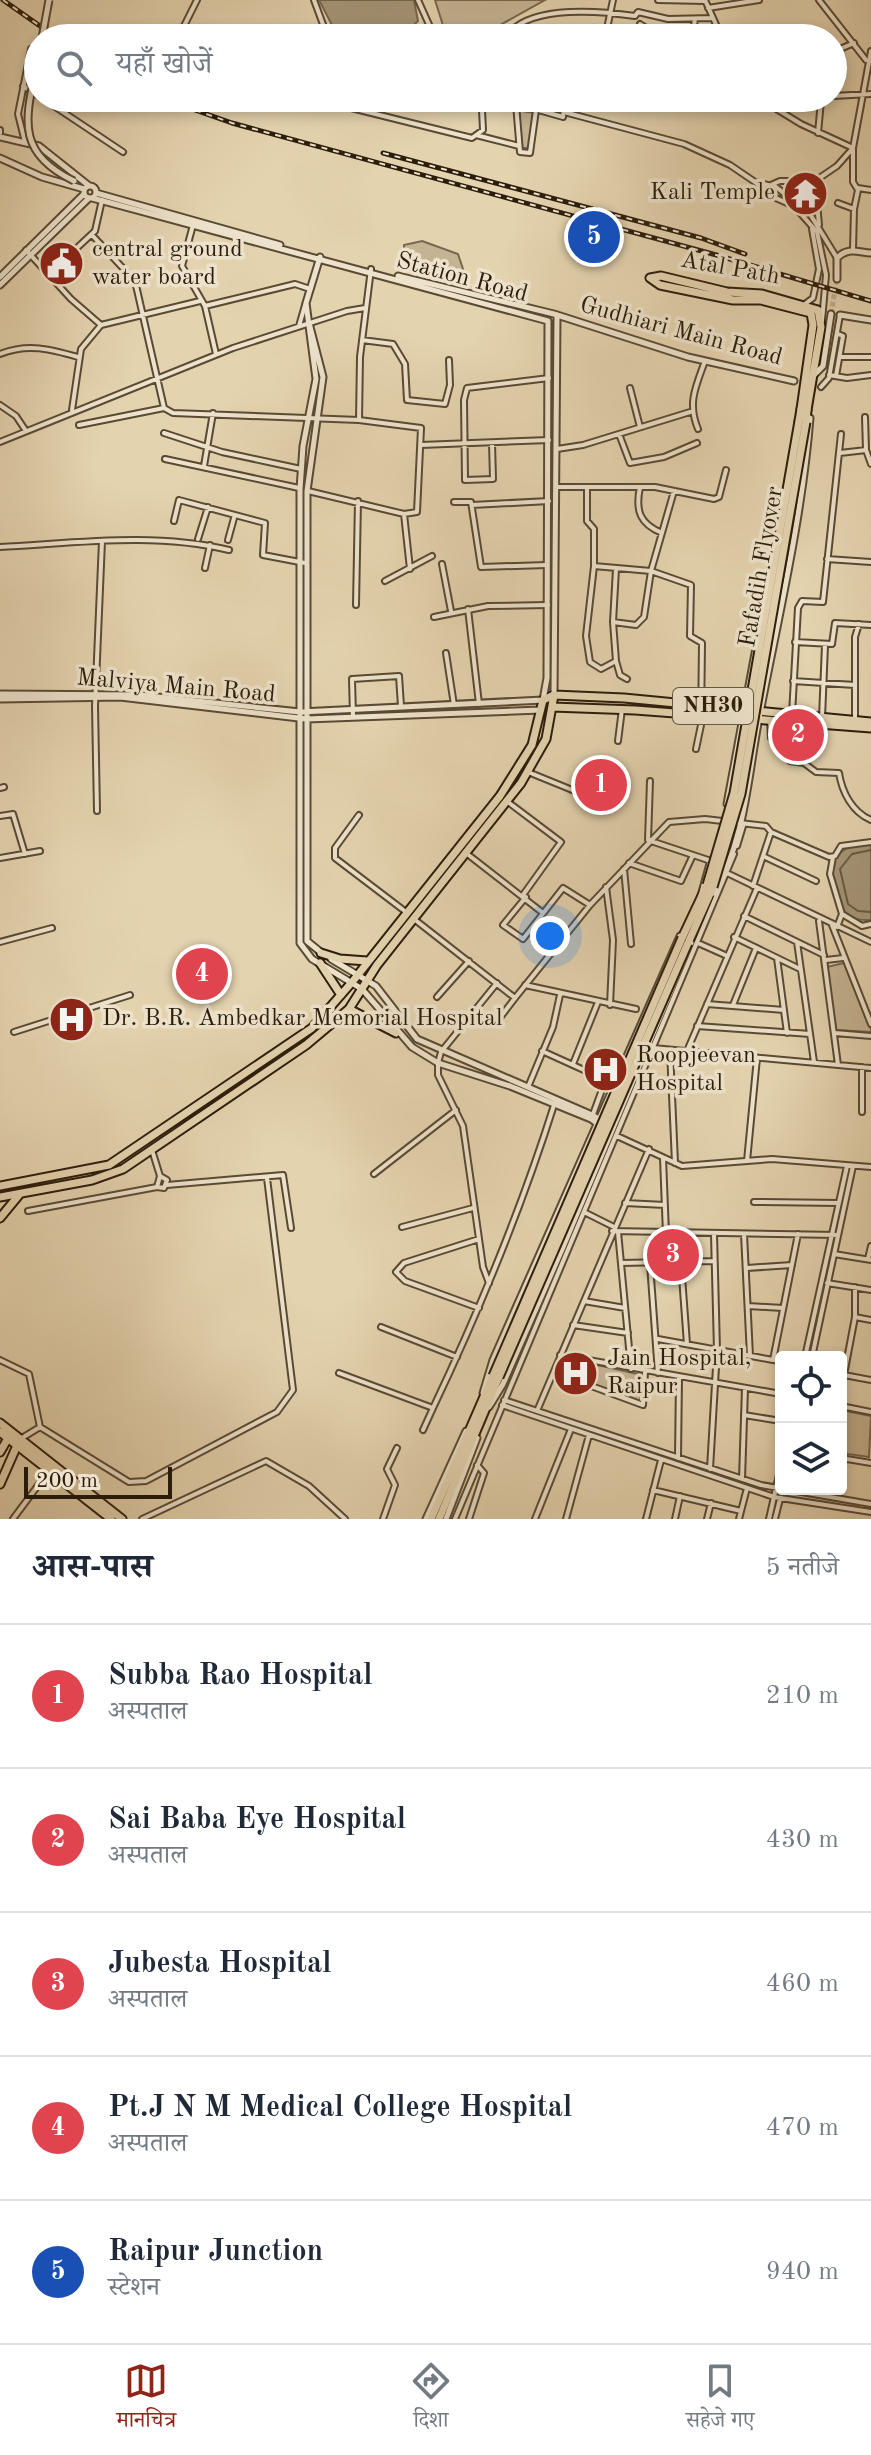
<!DOCTYPE html>
<html lang="hi">
<head>
<meta charset="utf-8">
<style>
	:root { --surface:#fff; --page:#f6f6f7; --text:#1f2937; --muted:#747a83; --line:#e0e1e3; --accent:#8f2418 }
	body { margin:0; font-family:"Old Standard TT","Noto Serif Devanagari",serif; background:var(--page); color:var(--text) }
	.controls { position:absolute; right:24px; bottom:24px; display:grid; overflow:hidden; border-radius:8px; box-shadow:0 4px 12px #0003 }
	.controls button { width:72px; height:72px; display:grid; place-items:center; padding:0; border:0; border-bottom:2px solid var(--line); background:var(--surface); color:var(--text); font:40px sans-serif }
	.scale { position:absolute; left:24px; bottom:20px; width:148px; box-sizing:border-box; padding-left:8px; border:4px solid #2c1d0b; border-top:0; font-size:22px; line-height:28px; white-space:nowrap; color:#2c1d0b; -webkit-text-stroke:6px #ede2cb; paint-order:stroke }
	.you { position:absolute; left:550px; top:936px; width:28px; height:28px; margin:-20px; border:6px solid #fff; border-radius:50%; background:#1a73e8; box-shadow:0 0 0 12px #1a73e833 }
	.badge { display:grid; place-items:center; width:52px; height:52px; border-radius:50%; background:var(--accent); color:#fff; font-size:26px; font-weight:700 }
	.pin { position:absolute; translate:-50% -50%; border:4px solid #fff; box-shadow:0 2px 8px #0006 }
	.list { margin:0; padding:0; list-style:none }
	h2 { display:flex; justify-content:space-between; align-items:center; height:104px; margin:0; padding:0 32px; font-size:34px }
	h2 small { font-size:26px; font-weight:400; color:var(--muted) }
	.list li { display:grid; grid-template-columns:52px 1fr auto; gap:24px; align-items:center; box-sizing:border-box; height:144px; padding:0 32px; border-top:2px solid var(--line) }
	.list b { display:block; font-size:30px; white-space:nowrap }
	.list p { margin:0; font-size:26px; white-space:nowrap; color:var(--muted) }
	.list em { font-size:26px; font-style:normal; color:var(--muted) }
	.icon { flex:none; width:44px; height:44px; fill:none; stroke:currentColor; stroke-width:2; stroke-linecap:round; stroke-linejoin:round }
	.map { position:relative; flex:none; width:871px; height:1519px; overflow:hidden }
	.search { position:absolute; background:var(--surface); box-shadow:0 4px 12px #0003; left:24px; right:24px; top:24px; height:88px; display:flex; align-items:center; gap:20px; box-sizing:border-box; padding:0 28px; border-radius:44px; color:var(--muted); font-size:30px }
	.sheet { height:824px; background:var(--surface) }
	nav { display:flex; justify-content:space-around; align-items:center; box-sizing:border-box; height:112px; border-top:2px solid var(--line); background:var(--surface); font-size:22px; color:var(--muted) }
	nav a { display:grid; justify-items:center; gap:4px }
	nav .on { color:var(--accent) }
	.map>svg:first-child { display:block }
	.green { fill:#c5b493; stroke:#78684f; stroke-width:2 }
	.water { fill:#a59577; stroke:#75654c; stroke-width:2 }
	.lines { fill:none; stroke-linecap:round; stroke-linejoin:round }
	.shore { stroke:#685941; stroke-width:2 }
	.tertiary-tunnel { stroke:#bfaf8e; stroke-width:5; stroke-dasharray:5 2.5; stroke-linecap:butt }
	.minor-casing { stroke:#5a4a34; stroke-width:8 }
	.tertiary-casing { stroke:#5a4a34; stroke-width:9 }
	.primary-casing { stroke:#2c1d0b; stroke-width:11 }
	.trunk-casing { stroke:#2c1d0b; stroke-width:11 }
	.minor { stroke:#ede2cb; stroke-width:4 }
	.tertiary { stroke:#ede2cb; stroke-width:5 }
	.primary { stroke:#e4d3af; stroke-width:7 }
	.trunk { stroke:#e4d3af; stroke-width:7 }
	.rail-casing { stroke:#2c1d0b; stroke-width:5 }
	.rail { stroke:#ede2cb; stroke-width:2; stroke-dasharray:6; stroke-linecap:butt }
	.tertiary-bridge-casing { stroke:#5a4a34; stroke-width:9; stroke-linecap:butt }
	.trunk-bridge-casing { stroke:#2c1d0b; stroke-width:11; stroke-linecap:butt }
	.tertiary-bridge { stroke:#ede2cb; stroke-width:5 }
	.trunk-bridge { stroke:#e4d3af; stroke-width:7 }
	.labels { text-anchor:middle; dominant-baseline:central; stroke-width:7; stroke-linejoin:round; paint-order:stroke }
	.shield { fill:#ede2cb; stroke:#665845; stroke-width:2 }
	.shield-label { font-size:22px; font-weight:bold; fill:#2c1d0b }
	.poi-label { font-size:24px; fill:#2c1d0b; stroke:#ede2cb; text-anchor:start }
	.street-label { font-size:24px; fill:#2c1d0b; stroke:#ede2cb }
</style>
</head>
<body>
<div class="map">
<svg width="871" height="1519" viewBox="0 0 871 1519">
	<rect width="100%" height="100%" fill="#e4d3af"/>
	<filter id="stains"><feTurbulence type="fractalNoise" baseFrequency=".0025" numOctaves="4"/><feColorMatrix values="0 0 0 0 .2 0 0 0 0 .09 0 0 0 0 .02 0 0 0 .5 -.17"/></filter>
	<radialGradient id="worn" r=".72"><stop offset=".6" stop-color="#630" stop-opacity="0"/><stop offset="1" stop-color="#630" stop-opacity=".3"/></radialGradient>
	<path class="green" d="M435,0H545L493,29V38H447Z
		M517,110L534,113L530,148H522Z
		M422,241L458,254L464,272L404,256V245Z
		M844,963L871,1029V1032L836,1030L827,967Z
		M588,1363L647,1376L649,1389L637,1405L582,1383Z
		M841,1410L871,1416L869,1457L841,1453Z"/>
	<path class="water" d="M319,0H414L418,21L401,38H335L332,25Z
		M860,842L871,843V920C864,920 858,921 852,917C835,909 824,870 838,855C843,849 852,845 860,842Z"/>
	<g class="lines">
		<path class="shore" d="M871,850L852,854L840,869L848,904L858,911L871,912"/>
		<path class="tertiary-tunnel" d="M831,314L837,279"/>
		<defs>
			<path id="minor" d="M314,0L328,38
				M418,0L435,38
				M658,0L705,1
				M705,0L722,38
				M819,0L866,60
				M708,8L759,0
				M640,24L662,38
				M510,32C535,5 601,11 635,16L638,12L668,19L713,18
				M178,38L197,0
				M411,38L429,30
				M605,38L613,0
				M692,38L695,19
				M833,52L854,43
				M23,86L38,95
				M833,96L871,94
				M42,98L123,152
				M311,98L472,138L483,130L482,110L476,98
				M496,98L563,117L565,98
				M758,98L770,105C785,101 817,103 825,98
				M516,104L520,152L530,153L536,110
				M770,105L801,124L853,148L837,166L815,181L819,225
				M564,112L684,144L730,165L755,182L776,187L810,214L837,258
				M0,130V133
				M818,133L821,101
				M476,135L519,146
				M25,142L18,114L31,49
				M760,183L762,192L794,206L817,232L826,275L822,321
				M771,185L780,181H815
				M858,188L871,190
				M838,203L854,209L858,190L853,182V148L871,51
				M193,225L182,266L205,306L295,284L310,289
				M92,235L135,281L164,408L173,413L359,420L421,428L417,512L404,514
				M853,249L854,209
				M26,250L71,299L101,325
				M48,275L95,231L102,200
				M805,304L813,298L819,269L812,229
				M205,306L216,354
				M299,326L305,305
				M362,340L393,344L405,364L407,400L445,404L450,385L449,360
				M0,354C28,343 50,349 78,357
				M841,357H871
				M829,375L847,378L871,375
				M836,376L843,336L838,334
				M821,387L829,378L840,315
				M630,388L640,427
				M0,405L16,416L26,431
				M72,410L81,349L101,325L200,301
				M359,420L360,357L371,269
				M79,425L164,408
				M698,429C687,403 696,386 705,361
				M164,433L222,452L301,469
				M619,434L630,463L664,457L697,443
				M0,442L233,348L347,311L365,308
				M492,443L493,479L465,480L464,400L467,388L549,378
				M421,445L549,440
				M557,449L583,445L690,412
				M866,450L871,464
				M840,453L866,450L865,417
				M165,459L299,488
				M204,466L213,413
				M556,487H655L714,499L719,497L726,470
				M587,487V521L594,529V566L651,571L691,585L690,636L702,643L701,725L696,749
				M640,487C635,511 640,524 662,533
				M308,491L404,514L410,569
				M454,502H471L481,567L547,565
				M472,505L549,501
				M174,521L179,500L265,523L263,555L305,563
				M198,539L208,507
				M228,540L234,518
				M0,547C76,543 154,532 229,550
				M827,559L871,562
				M442,564L451,611
				M594,566L586,636L590,662L601,669L616,661L613,622
				M205,568L210,545
				M616,569L613,622L636,625L644,617L651,571L674,491
				M385,581L432,556
				M356,605L358,501
				M468,609L479,704
				M434,617L488,606L548,605
				M795,642L832,644L835,623L871,625
				M446,653L454,705
				M616,661L620,675L627,679
				M793,681L855,685
				M792,714L798,608L802,601L823,602L841,434
				M353,717L352,679L399,676L401,706
				M822,718L825,645
				M770,720L771,738L790,761L804,763L816,772L839,773C842,792 852,812 871,820
				M855,720V637L859,624
				M618,741L622,709
				M528,772L592,798
				M650,781L648,840L711,861
				M0,788L4,787
				M508,802L561,842L523,895
				M97,811L95,706L102,541
				M359,815L335,848V858L406,912
				M0,816L13,814L25,854
				M737,846L743,826
				M466,853L543,913
				M763,856L816,881
				M833,857L830,874L842,914
				M0,858L40,851
				M629,863L681,881L693,855
				M624,869L631,944
				M729,874L871,942
				M753,886L771,832
				M606,887L613,940L610,1005
				M526,897L503,925L523,939L563,888L590,905
				M744,916L824,955
				M414,919L515,998L590,905L669,822L705,819L766,826L771,832L829,857L835,856L841,846L871,842
				M819,921L838,1065
				M832,925L871,1024
				M837,927L842,914L862,926L871,924
				M734,937L800,969
				M0,942L52,928
				M797,942L814,1062
				M698,943L725,955
				M777,958L787,1033
				M826,960L843,958
				M525,985L636,1009
				M437,997L469,961
				M707,1004L784,1010
				M733,1005L756,948
				M499,1019L515,998
				M697,1026L810,1034
				M14,1032L130,995
				M835,1033L871,1036
				M653,1048L871,1068
				M670,1050L675,1163
				M542,1051L606,1080
				M687,1051L757,888
				M573,1064L598,1002
				M862,1067V1112
				M528,1087L553,1027L560,995
				M592,1117L614,1057
				M617,1136L682,1166L772,1159L871,1167
				M152,1150L160,1176L167,1180L164,1188L157,1187L160,1176
				M663,1158L666,1234
				M747,1161L757,1058
				M374,1174L456,1110
				M167,1185L283,1175L291,1228
				M754,1202L839,1203
				M625,1203L665,1205
				M28,1211L157,1187
				M584,1212L614,1227
				M402,1227L473,1208
				M612,1231L838,1235
				M618,1232L631,1369
				M744,1234L750,1356
				M834,1254L871,1260
				M868,1259L871,1246
				M621,1263L714,1261
				M681,1263L687,1344
				M650,1264L658,1373
				M747,1268L792,1265
				M489,1283L483,1267L463,1126L438,1075V1063L441,1052L497,983
				M827,1283L871,1290
				M584,1301L625,1308
				M748,1306L783,1308
				M479,1308L405,1281L396,1272L404,1263L479,1239
				M855,1317V1287
				M871,1320L855,1317L844,1375L871,1380
				M573,1325L628,1333
				M381,1327L457,1357
				M658,1339L773,1360L798,1234
				M560,1355L781,1394
				M805,1357L847,1166
				M812,1357L853,1166
				M0,1360L29,1374L40,1427L129,1482L146,1481L277,1412L293,1390L267,1178
				M773,1360L781,1361
				M589,1361L583,1383L643,1405L645,1372
				M339,1373L433,1408L423,1430
				M504,1400L761,1485L871,1504
				M502,1405L774,1497L871,1512
				M841,1406L871,1412
				M433,1408C480,1309 522,1207 555,1102
				M537,1411L649,1149
				M744,1415L781,1421
				M22,1438L40,1427
				M678,1458L679,1377
				M841,1458L871,1463
				M710,1469L717,1350L714,1234
				M742,1479L745,1388
				M653,1490L741,1511
				M13,1519L48,1472
				M142,1519L266,1461L309,1486L345,1519
				M383,1519L395,1485L387,1469L397,1448
				M455,1519L734,854
				M469,1519L484,1473L477,1465
				M535,1519L571,1429
				M566,1519L589,1435
				M646,1519L661,1460
				M675,1519L680,1496
				M707,1519L711,1503
				M739,1519L747,1488
				M769,1519L781,1466
				M775,1519L780,1499"/>
			<path id="tertiary" d="M0,137L39,146L88,185
				M0,158L42,177L84,189
				M84 192a6 6 0 1 1 12 0a6 6 0 1 1-12 0Z
				M96,193L280,245
				M320,257L306,303L316,379L303,446L300,489V943L312,959L362,989L412,1047L438,1063L510,1086L591,1119L611,1133
				M398,276L554,314L688,357L794,381
				M0,277L84,194
				M837,279V258C848,247 857,252 871,253
				M0,285L89,198
				M840,315L871,320
				M309,323L323,377L307,491V941L323,954
				M814,375L823,366L831,314
				M0,694L139,695L300,712L543,700L547,678L548,321L92,198
				M554,695L557,317
				M0,699L120,697L307,719L541,710
				M727,804L758,637
				M714,893C745,842 748,775 759,718C778,618 802,519 810,418
				M701,896L711,860
				M331,959L376,986L417,1039L592,1115L613,1128
				M483,1393L493,1360L680,936
				M489,1407L503,1384L563,1247L691,943
				M426,1519L466,1431
				M446,1519L477,1438"/>
			<path id="primary" d="M801,409L813,325L811,313L761,300H733L660,285L650,278L661,276L727,292L762,294L818,310L821,327L807,410
				M552,707L635,710L871,728
				M321,953L340,959L367,961
				M320,963L341,995
				M349,1009L396,1033
				M0,1186L109,1165L312,1028L353,981L500,796L532,745L543,700L554,695L624,698L871,722
				M0,1197L92,1180L123,1169L306,1045L349,1009L377,965L521,783L546,739L554,695
				M0,1218L19,1195
				M0,1452L11,1433
				M0,1484L19,1441"/>
			<path id="trunk" d="M799,421L801,409
				M806,422L807,410
				M682,938L707,885
				M688,943L713,887
				M0,1423L122,1519
				M0,1432L111,1519
				M431,1519L493,1376
				M439,1519L499,1377"/>
		</defs>
		<use href="#minor" class="minor-casing"/>
		<use href="#tertiary" class="tertiary-casing"/>
		<use href="#primary" class="primary-casing"/>
		<use href="#trunk" class="trunk-casing"/>
		<use href="#minor" class="minor"/>
		<use href="#tertiary" class="tertiary"/>
		<use href="#primary" class="primary"/>
		<use href="#trunk" class="trunk"/>
		<defs>
			<path id="rail" d="M3,0L57,38
				M161,98L232,123L720,256L871,301
				M383,153L701,238L745,254"/>
		</defs>
		<use href="#rail" class="rail-casing"/>
		<use href="#rail" class="rail"/>
		<defs>
			<path id="tertiary-bridge" d="M42,38L49,0
				M38,58C27,115 12,151 74,181"/>
			<path id="trunk-bridge" d="M707,885L734,793L799,421
				M713,887L741,794L806,422
				M493,1376L682,938
				M499,1377L688,943"/>
		</defs>
		<use href="#tertiary-bridge" class="tertiary-bridge-casing"/>
		<use href="#trunk-bridge" class="trunk-bridge-casing"/>
		<use href="#tertiary-bridge" class="tertiary-bridge"/>
		<use href="#trunk-bridge" class="trunk-bridge"/>
	</g>
	<defs>
		<symbol id="temple-disc" viewBox="-11 -11 22 22"><circle r="9.5" fill="#8f2418" stroke="#ede2cb"/><path d="M0-6L5-2H3V0L6.5 2.5H4V6H1.5V3h-3V6H-4V2.5H-6.5L-3 0V-2H-5Z" fill="#fff"/></symbol>
		<symbol id="civic-disc" viewBox="-11 -11 22 22"><circle r="9.5" fill="#8f2418" stroke="#ede2cb"/><path d="M-.6-6.5H3V-4.5H.6V-3L4-1V1h2V6H-6V1h2V-1L-.6-3ZM-1.2 2.5V6h2.4V2.5Z" fill="#fff"/></symbol>
		<symbol id="hospital-disc" viewBox="-11 -11 22 22"><circle r="9.5" fill="#8f2418" stroke="#ede2cb"/><path d="M-5-5h3v3.5h4V-5h3V5h-3V1.5h-4V5h-3Z" fill="#fff"/></symbol>
	</defs>
	<g fill-rule="evenodd">
		<use href="#temple-disc" x="780" y="168" width="51" height="51"/>
		<use href="#civic-disc" x="36" y="238" width="51" height="51"/>
		<use href="#hospital-disc" x="46" y="994" width="51" height="51"/>
		<use href="#hospital-disc" x="580" y="1044" width="51" height="51"/>
		<use href="#hospital-disc" x="550" y="1348" width="51" height="51"/>
	</g>
	<g class="labels">
		<rect class="shield" x="673" y="688" width="80" height="36" rx="6"/>
		<g class="shield-label">
			<text x="713" y="706">NH30</text>
		</g>
		<g class="poi-label">
			<text x="775" y="193" text-anchor="end">Kali Temple</text>
			<text x="92" y="250">central ground<tspan x="92" dy="28">water board</tspan></text>
			<text x="102" y="1019">Dr. B.R. Ambedkar Memorial Hospital</text>
			<text x="636" y="1056">Roopjeevan<tspan x="636" dy="28">Hospital</tspan></text>
			<text x="607" y="1359">Jain Hospital,<tspan x="607" dy="28">Raipur</tspan></text>
		</g>
		<g class="street-label">
			<text transform="translate(730 269) rotate(10)">Atal Path</text>
			<text transform="translate(462 278) rotate(15)">Station Road</text>
			<text transform="translate(681 332) rotate(15)">Gudhiari Main Road</text>
			<text transform="translate(762 567) rotate(-80)">Fafadih Flyover</text>
			<text transform="translate(176 687) rotate(5)">Malviya Main Road</text>
		</g>
	</g>
	<rect width="100%" height="100%" filter="url(#stains)"/>
	<rect width="100%" height="100%" fill="url(#worn)"/>
</svg>
<div class="controls">
<button><svg class="icon" aria-label="locate" viewBox="0 0 24 24"><circle cx="12" cy="12" r="6"/><path d="M12 2v4M12 18v4M2 12h4M18 12h4"/></svg></button>
<button><svg class="icon" aria-label="layers" viewBox="0 0 24 24"><path d="M12 4l9 5-9 5-9-5zM3 14l9 5 9-5"/></svg></button>
</div>
<div class="scale">200 m</div>
<div class="you"></div>
<div class="pin badge" style="left:601px;top:785px;background:#e0444e">1</div>
<div class="pin badge" style="left:798px;top:735px;background:#e0444e">2</div>
<div class="pin badge" style="left:673px;top:1255px;background:#e0444e">3</div>
<div class="pin badge" style="left:202px;top:974px;background:#e0444e">4</div>
<div class="pin badge" style="left:594px;top:237px;background:#1a4fb4">5</div>
<div class="search"><svg class="icon" aria-label="search" viewBox="0 0 24 24"><circle cx="10" cy="10" r="6"/><path d="M15 15l6 6"/></svg>यहाँ खोजें</div>
</div>
<section class="sheet">
<h2>आस-पास<small>5 नतीजे</small></h2>
<ul class="list">
<li><span class="badge" style="background:#e0444e">1</span><div><b>Subba Rao Hospital</b><p>अस्पताल</p></div><em>210 m</em></li>
<li><span class="badge" style="background:#e0444e">2</span><div><b>Sai Baba Eye Hospital</b><p>अस्पताल</p></div><em>430 m</em></li>
<li><span class="badge" style="background:#e0444e">3</span><div><b>Jubesta Hospital</b><p>अस्पताल</p></div><em>460 m</em></li>
<li><span class="badge" style="background:#e0444e">4</span><div><b>Pt.J N M Medical College Hospital</b><p>अस्पताल</p></div><em>470 m</em></li>
<li><span class="badge" style="background:#1a4fb4">5</span><div><b>Raipur Junction</b><p>स्टेशन</p></div><em>940 m</em></li>
</ul>
</section>
<nav>
<a class="on"><svg class="icon" aria-label="map" viewBox="0 0 24 24"><path d="M3 6l6-2 6 2 6-2v14l-6 2-6-2-6 2zM9 4v14M15 6v14"/></svg>मानचित्र</a>
<a><svg class="icon" aria-label="directions" viewBox="0 0 24 24"><path d="M12 3l9 9-9 9-9-9zM9 14v-3h6M13 9l2 2-2 2"/></svg>दिशा</a>
<a><svg class="icon" aria-label="saved" viewBox="0 0 24 24"><path d="M7 4h10v16l-5-4-5 4z"/></svg>सहेजे गए</a>
</nav>
</body>
</html>
